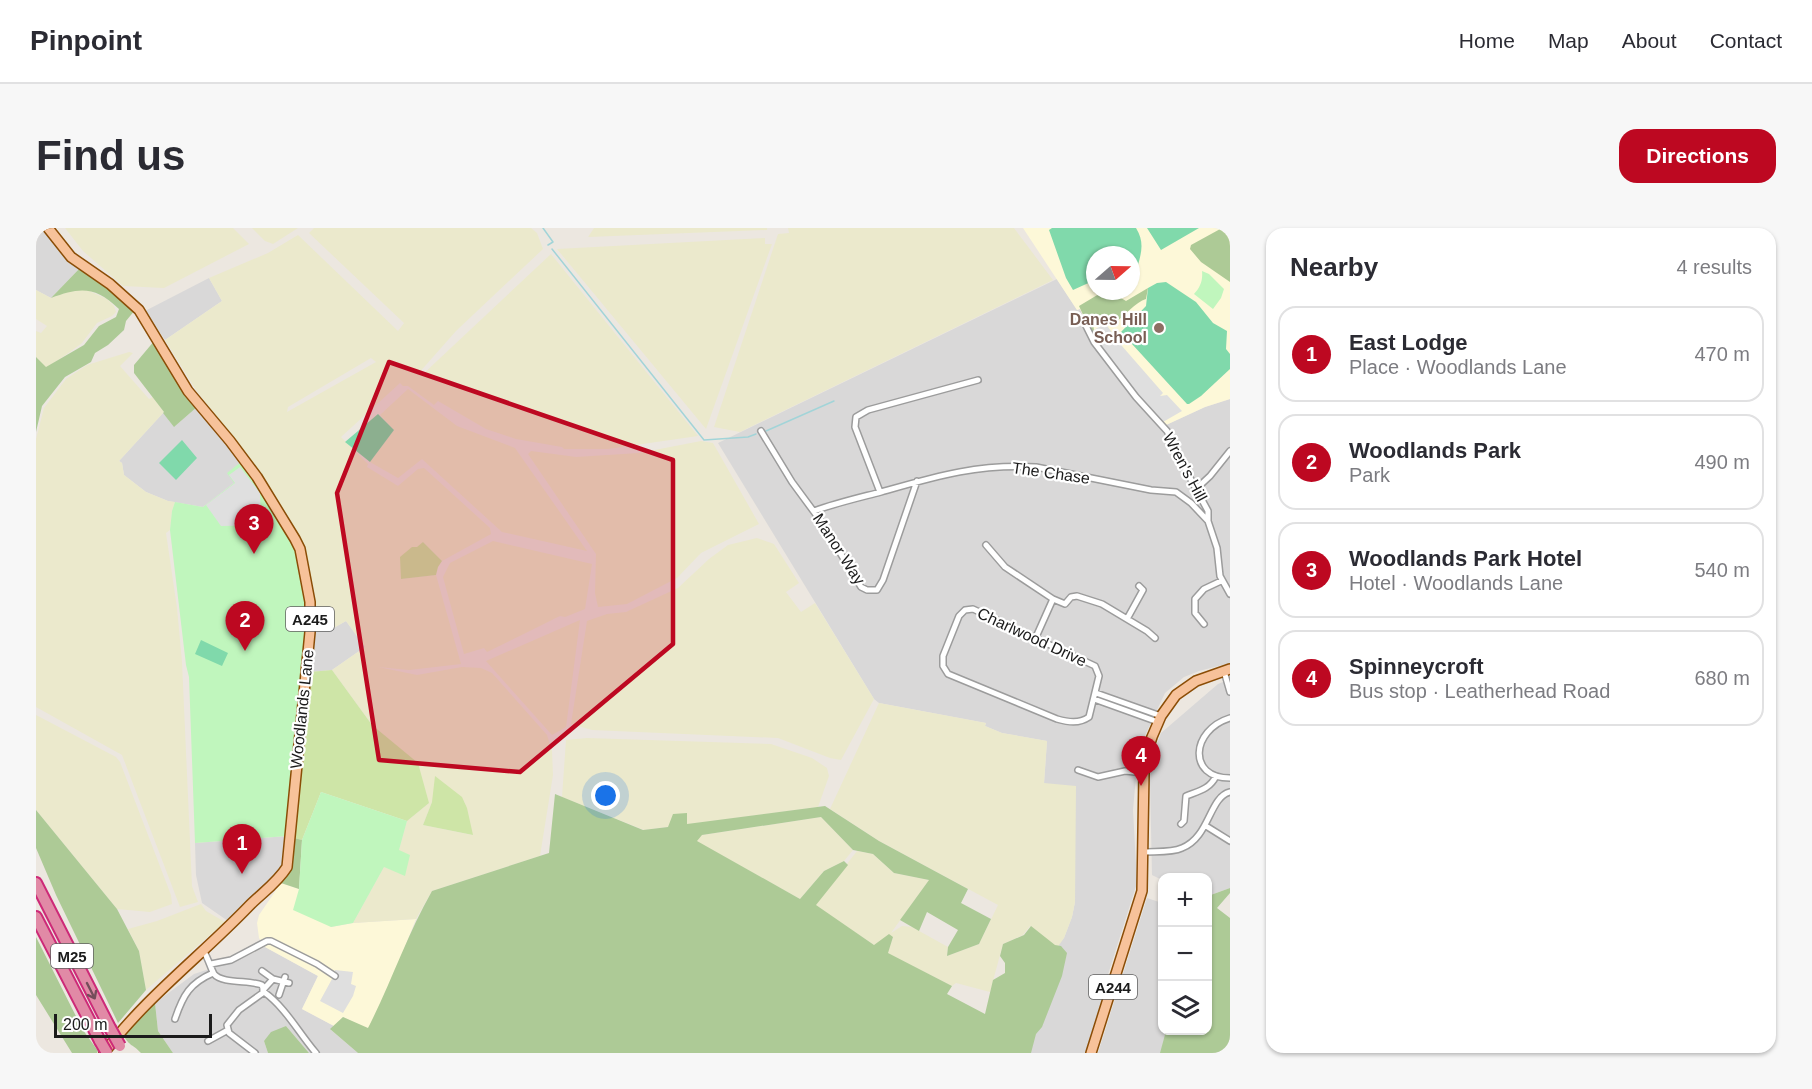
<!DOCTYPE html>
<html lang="en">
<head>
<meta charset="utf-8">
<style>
	:root { --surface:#fff; --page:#f7f7f7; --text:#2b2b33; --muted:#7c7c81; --line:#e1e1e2; --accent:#bd0821 }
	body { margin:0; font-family:Arial,sans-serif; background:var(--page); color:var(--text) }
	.controls { position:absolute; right:18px; bottom:18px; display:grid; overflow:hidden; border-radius:12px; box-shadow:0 2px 4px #0004 }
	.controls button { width:54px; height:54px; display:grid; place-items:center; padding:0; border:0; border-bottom:2px solid var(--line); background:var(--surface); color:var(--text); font:30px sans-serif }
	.compass { position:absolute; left:1050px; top:18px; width:54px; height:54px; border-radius:50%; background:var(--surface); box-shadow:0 2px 4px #0004; rotate:70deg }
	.scale { position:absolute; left:18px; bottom:15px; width:158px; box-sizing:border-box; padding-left:6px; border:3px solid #1b1b1b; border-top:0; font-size:16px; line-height:21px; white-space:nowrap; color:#1b1b1b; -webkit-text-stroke:4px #fff; paint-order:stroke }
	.you { position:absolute; left:570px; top:568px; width:21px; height:21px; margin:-15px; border:4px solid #fff; border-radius:50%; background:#1a73e8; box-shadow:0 0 0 9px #1a73e833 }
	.badge { display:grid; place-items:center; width:39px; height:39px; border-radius:50%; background:var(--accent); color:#fff; font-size:20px; font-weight:700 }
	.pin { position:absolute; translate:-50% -50px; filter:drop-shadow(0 2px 3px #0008) }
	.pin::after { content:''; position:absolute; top:32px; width:21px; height:18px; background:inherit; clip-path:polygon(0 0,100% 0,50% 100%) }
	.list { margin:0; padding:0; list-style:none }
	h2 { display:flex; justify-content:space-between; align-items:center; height:78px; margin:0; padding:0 24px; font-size:26px }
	h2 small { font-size:20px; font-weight:400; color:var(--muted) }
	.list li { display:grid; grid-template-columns:39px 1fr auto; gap:18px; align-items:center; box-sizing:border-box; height:96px; margin:0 12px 12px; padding:0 12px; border:2px solid var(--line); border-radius:18px }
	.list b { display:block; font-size:22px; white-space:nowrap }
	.list p { margin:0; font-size:20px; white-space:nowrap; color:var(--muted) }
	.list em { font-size:20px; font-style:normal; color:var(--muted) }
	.icon { flex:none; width:33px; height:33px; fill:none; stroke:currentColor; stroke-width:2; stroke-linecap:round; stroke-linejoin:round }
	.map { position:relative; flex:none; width:1194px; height:825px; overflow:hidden; border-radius:18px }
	header { display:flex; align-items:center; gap:36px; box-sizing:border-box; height:84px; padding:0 30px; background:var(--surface); border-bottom:2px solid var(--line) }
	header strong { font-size:28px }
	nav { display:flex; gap:33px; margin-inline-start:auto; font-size:21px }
	.intro { display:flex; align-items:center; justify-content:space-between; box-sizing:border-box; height:144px; padding:0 36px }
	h1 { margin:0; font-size:42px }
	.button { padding:15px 27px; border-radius:18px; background:var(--accent); color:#fff; font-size:21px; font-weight:700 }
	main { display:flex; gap:36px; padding:0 36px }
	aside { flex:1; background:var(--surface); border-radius:18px; box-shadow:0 2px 4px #0004 }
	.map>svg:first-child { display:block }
	.residential { fill:#d9d8d8 }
	.education { fill:#fdf8d8; fill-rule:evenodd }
	.farmland { fill:#ebe9cc; fill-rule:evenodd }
	.grass { fill:#cee5a7 }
	.forest { fill:#adca96 }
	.park { fill:#c0f6bd }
	.pitch { fill:#80d9ab }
	.parking { fill:#dfdfdf }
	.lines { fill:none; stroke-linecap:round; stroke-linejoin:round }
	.stream { stroke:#a2d4d8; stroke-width:1.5 }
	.minor-casing { stroke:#9c9c9c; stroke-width:8 }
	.primary-casing { stroke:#8b4d06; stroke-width:12 }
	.motorway-casing { stroke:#cd2a78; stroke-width:14 }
	.minor { stroke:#fff; stroke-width:5 }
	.primary { stroke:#f7c29a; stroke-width:9 }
	.motorway { stroke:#e18aa6; stroke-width:10 }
	.motorway-bridge-casing { stroke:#cd2a78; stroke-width:14; stroke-linecap:butt }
	.motorway-bridge { stroke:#e18aa6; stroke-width:10 }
	.oneway { stroke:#744d5a }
	.marked { fill:#bd0821; fill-opacity:0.2; stroke:#bd0821; stroke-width:4.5; stroke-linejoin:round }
	.education-dot { fill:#8d6e63; stroke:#fff; stroke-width:2 }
	.labels { text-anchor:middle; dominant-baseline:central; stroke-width:4.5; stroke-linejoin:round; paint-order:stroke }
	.shield { fill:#fff; stroke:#5f5f5f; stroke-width:1.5 }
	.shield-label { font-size:15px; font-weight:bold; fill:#1b1b1b }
	.education-label { font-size:16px; font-weight:bold; fill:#785e54; stroke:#fff; text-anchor:end }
	.street-label { font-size:16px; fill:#1b1b1b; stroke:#fff }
</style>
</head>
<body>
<header>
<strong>Pinpoint</strong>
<nav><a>Home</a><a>Map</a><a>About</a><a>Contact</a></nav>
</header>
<div class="intro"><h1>Find us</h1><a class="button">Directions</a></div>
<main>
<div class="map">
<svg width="1194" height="825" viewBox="0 0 1194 825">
	<rect width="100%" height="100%" fill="#ece7e0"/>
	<path class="residential" d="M0,0H8L44,40L15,70L0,62Z
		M173,50L186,73L129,112L109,83Z
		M1021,51L1041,82L1044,81L1058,111L1130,197L1169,179L1194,171V435L1163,443L1148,449L1129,465L1105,516L1101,537L1097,582L1101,655L1069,756L1072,761L1050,825H993L1018,718L1028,710L1036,689L1039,674L1008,556L1011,513L966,505L949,498L950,495L843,475L838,471L682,215Z
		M161,179L205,234L198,255L167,279L132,273L110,264L88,247L86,235L83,233L127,185L139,198Z
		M280,388L294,402L310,393L329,419L296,442L273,444Z
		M1194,451V660L1172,668V650H1126V652L1116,647L1114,553L1116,530L1125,505L1182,456Z
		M252,608L247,636L239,652L192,693L166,675L160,647L159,615Z
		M1111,670L1126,675V802L1132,803L1125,825H1062Z
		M229,719L282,748L266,781L298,798L295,802L322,825H273L250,798L228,813L232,825H137L122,803L119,775L158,746L207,730Z"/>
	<path class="education" d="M987,0H1191L1194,2V171L1169,179L1130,197L1099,164L1058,110L1044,81L1041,82ZM1059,27H1095V63H1059Z
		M245,655L263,661L295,699L317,695L380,691L350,766L332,801L307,789L298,798L266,781L282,748L229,719L223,710L221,695L223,687Z"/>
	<path class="farmland" d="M29,0H197L213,16L128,60L87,58L47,23Z
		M216,0H262L237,16L229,13Z
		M278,0H495L501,5L507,21L420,103L382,146L385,148L515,26L662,208L572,221H528L526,219L480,211L450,201L402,173L398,177L372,158H367L364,155L305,209L332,236L331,239L362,258L382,241L388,240L454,300L455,306L406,333L387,314L365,351L400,347L425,436L373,442L342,439L381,447L426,439L445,440L456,445L511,507L516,523L517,547L504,628L396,663L380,691L317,695L348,639L369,647L363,622L371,593L393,575L345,506L336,497L296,442L329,419L310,393L294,402L280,388L278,361L268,323L201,215L160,162L129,112L186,73L173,50L232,25L262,7L362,103L368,95L273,5ZM335,130L340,134L251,184L252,179ZM428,573L436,607L387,597L396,574Z
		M558,0H731V2L552,9Z
		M752,0H978L1017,52L704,204L678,199L742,6L753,5Z
		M729,10V16H736L670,201L521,21Z
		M0,62L15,70L36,62H51L71,71L78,78L80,84L76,88L61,95L46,115L34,124L10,140L0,129V103L5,105L11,98L0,91Z
		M93,124L97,125L84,138L113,171L117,169L128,184L83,233L86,235L88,247L110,264L132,273L139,274L136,283L134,302L130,305L141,380L146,434L156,658L162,674L144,679L86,527L0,479V211L8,180L30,151L51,137Z
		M372,161L421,198L479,220L551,323L466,304L386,231L362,250L334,234L358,202L344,187Z
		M665,213L677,215L723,296L665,325L641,350L591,376L562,379L559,365L560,326L492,226L495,223L540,229L603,225Z
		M721,310L738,316L763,355L750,364L765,384L779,375L838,471L805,532L794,530L742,510L556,502L535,496L551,393L571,386L590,384L642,360L673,331L692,317Z
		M457,313L556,336L549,381L529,389L524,388L451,424L448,420L428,426L407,349L414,335Z
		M544,392L530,499L516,507L450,433Z
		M843,475L950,495L949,498L966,505L1011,513L1008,555L1040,558L1039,674L1036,689L1028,710L1021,720L994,698L987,707L967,716L954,764L920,755L916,758L851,725L857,710L838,717L779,677L821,623L837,626L858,645L893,652L855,705L866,698L876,699L912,719L911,728L943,716L962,677L843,613L794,581Z
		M0,487L80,529L84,534L135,667L136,676L114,684L81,681L0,582Z
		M551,510L735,516L776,530L791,540L793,548L782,579L608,602L526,569L530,512Z
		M785,589L817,622L808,633L788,643L764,671L660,613L666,607Z
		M165,676L170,683L189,694L110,762L103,723L92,701L121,693Z"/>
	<path class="grass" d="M387,314L406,333L402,339L400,347L365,351L364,329L376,319H381Z
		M296,442L336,497L382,535L393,575L371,593L285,564L266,612L258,610L273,444Z
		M399,548L426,569L431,580L437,607L387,597L396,574Z"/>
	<path class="forest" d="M1186,0L1194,2V54L1165,34L1154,21L1155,17Z
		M44,40L91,72L99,82L90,93L88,102L72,117L59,125L55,134L29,149L6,178L0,204V129L10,139L48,117L63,98L80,89L83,81C59,58 44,59 15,70Z
		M1112,60L1110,71C1100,74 1088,88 1079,95L1061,89L1057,93L1058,103L1055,104L1043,78L1068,63H1086L1083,64L1085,70L1090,73Z
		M119,112L161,179L138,199L127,185L128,184L98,145V137Z
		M519,566L607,602L632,599L637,586L651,585V596L789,578L843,613L932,661L925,675L955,691L943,716L911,728L912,719L922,702L891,684L883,703L864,692L893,652L858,645L837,626L817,622L785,589L666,607L661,613L764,671L788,643L808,633L812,637L780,677L838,717L853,706L857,709L852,725L916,758L911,766L949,786L957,752L969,745V735L964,728L967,716L988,707L995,698L1019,717L1025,718L1031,725L1026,748L1006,799L1000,806L995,825H322L294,801L307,789L332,800C355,755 371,707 396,663L513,625Z
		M0,582L81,681L103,723L110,762L82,795L20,667L0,620Z
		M258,610L266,612L263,661L245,655L257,639Z
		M1194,660V665L1181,680L1194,690V825H1124L1130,803L1172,802V668Z
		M0,709L47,802L62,823L61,825H36L0,767Z
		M119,775L122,803L137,825H105C97,816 94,819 87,807Z
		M250,798L273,825H232L228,813L235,804Z"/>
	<path class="park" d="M1166,43L1173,46L1188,61L1185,70L1177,81L1158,66C1164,59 1167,53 1166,43Z
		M205,234C223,260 244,287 257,315C279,364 268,432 263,484C260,525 256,566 252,608L159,615L153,449L150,437L134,302L136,283L139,274L167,279L198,255L191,245Z
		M285,564L371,593L363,622L374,627L369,648L348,639L317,695L295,699L257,682L263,661L266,612Z"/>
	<path class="pitch" d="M1016,0H1100C1108,13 1106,23 1102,37L1095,41V27H1059V52L1037,62L1030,50L1013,2Z
		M1111,0H1163L1125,22Z
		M1130,54L1160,74L1177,95L1191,103L1190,121L1194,126V141L1165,168L1153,176H1151L1085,104L1110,78L1112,60L1121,55Z
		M342,186L358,202L334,234L309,214Z
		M146,212L161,230L140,252L123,235Z
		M165,412L192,425L186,438L159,426Z"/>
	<path class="parking" d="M1069,95L1086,118L1127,165L1124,168L1131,167L1146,183L1127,194L1099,164L1055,104Z
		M204,239L224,265L225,297L185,298L170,277L199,255L193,247Z
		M299,742L317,744L315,756L320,758L317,768L307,785L284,773L296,751Z"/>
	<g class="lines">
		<path class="stream" d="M507,0L517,14L512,17
			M516,21L668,212L712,209L720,206
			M730,203L798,173"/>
		<defs>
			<path id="minor" d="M1050,98L1058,114L1100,169L1131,203L1136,212L1153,248L1172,283V293L1181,320L1184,348L1194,366
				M725,203L756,254L784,292L825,359L831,362H841L847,352L881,253
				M1160,261L1174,248L1194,223
				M844,264L819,199L820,189L832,182L942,152
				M778,283C800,275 822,270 845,264C901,248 940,236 1000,239L1115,262L1140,264L1155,275L1172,293
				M950,317L969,339L1017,371L1000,409
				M1017,371L1029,376L1035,369L1041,368L1066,376L1111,403L1119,410
				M937,381L1059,438L1063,448L1053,489C1043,496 1032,494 1021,491L912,446L907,438V428L923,388L929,382Z
				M1091,391L1107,362L1103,358
				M1168,396L1159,385V371L1168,361L1185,353
				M1188,443L1194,464
				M1060,465L1125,488
				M1058,471L1122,494
				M1194,490C1155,502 1151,550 1194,550
				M1042,542L1062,549L1089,543L1108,545
				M1145,596L1148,593L1150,568C1163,563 1174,561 1180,548
				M1170,598L1194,613
				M1107,624C1119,623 1135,625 1146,620C1174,609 1173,569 1194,564
				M168,724C172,730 175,741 178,746C186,756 214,752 226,757L228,764L203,782L191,797L193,805L219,825
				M175,736L195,732L231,713H235L281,736L299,748
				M226,743L237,751L227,762
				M237,751L253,755
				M228,764C250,780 262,804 280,825
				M243,767L249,749
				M139,791C147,767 154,755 177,745
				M172,813L192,802"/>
			<path id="primary" d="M12,0L35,29L74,56L103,82L152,163L194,213L221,249L259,311L264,321L274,374V404L251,639C241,655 226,665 213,678C165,728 109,770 68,825
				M1055,825L1106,663L1108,545L1112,521L1116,509L1125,488L1140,467L1160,453L1194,441"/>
			<path id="motorway" d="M0,655L74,800
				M0,689L64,813"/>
		</defs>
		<use href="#minor" class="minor-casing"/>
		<use href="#primary" class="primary-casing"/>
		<use href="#motorway" class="motorway-casing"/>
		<use href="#minor" class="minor"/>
		<use href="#primary" class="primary"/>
		<use href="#motorway" class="motorway"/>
		<defs>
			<path id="motorway-bridge" d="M74,800L84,818
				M64,813L71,825"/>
		</defs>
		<use href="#motorway-bridge" class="motorway-bridge-casing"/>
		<use href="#motorway-bridge" class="motorway-bridge"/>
	</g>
	<defs><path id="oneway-shaft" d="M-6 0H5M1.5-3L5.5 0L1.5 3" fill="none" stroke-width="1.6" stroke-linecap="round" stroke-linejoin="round" transform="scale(1.5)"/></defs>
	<use class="oneway" href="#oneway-shaft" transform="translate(55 763) rotate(63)"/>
	<path class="marked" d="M353,134L637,232V416L484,544L343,532L301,265Z"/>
	<circle class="education-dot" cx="1123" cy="100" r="6"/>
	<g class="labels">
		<g class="shield">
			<rect x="250" y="379" width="48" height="24" rx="4.5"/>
			<rect x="15" y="716" width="42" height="24" rx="4.5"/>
			<rect x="1053" y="747" width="48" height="24" rx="4.5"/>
		</g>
		<g class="shield-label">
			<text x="274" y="391">A245</text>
			<text x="36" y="728">M25</text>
			<text x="1077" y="759">A244</text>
		</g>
		<g class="education-label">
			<text x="1111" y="91">Danes Hill<tspan x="1111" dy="18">School</tspan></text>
		</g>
		<g class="street-label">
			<text transform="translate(1149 239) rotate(62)">Wren's Hill</text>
			<text transform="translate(1015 245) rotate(8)">The Chase</text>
			<text transform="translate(803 321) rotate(57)">Manor Way</text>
			<text transform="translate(996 409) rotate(25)">Charlwood Drive</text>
			<text transform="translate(266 481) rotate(-84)">Woodlands Lane</text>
		</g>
	</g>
</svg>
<div class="controls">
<button>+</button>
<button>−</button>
<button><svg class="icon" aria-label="layers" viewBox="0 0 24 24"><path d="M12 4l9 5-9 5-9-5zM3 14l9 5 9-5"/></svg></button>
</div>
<svg class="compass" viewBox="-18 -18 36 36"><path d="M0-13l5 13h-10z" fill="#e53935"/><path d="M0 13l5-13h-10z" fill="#7c7c81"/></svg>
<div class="scale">200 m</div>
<div class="you"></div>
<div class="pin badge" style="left:206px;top:646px">1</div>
<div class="pin badge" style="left:209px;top:423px">2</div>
<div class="pin badge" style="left:218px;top:326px">3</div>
<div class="pin badge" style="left:1105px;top:558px">4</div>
</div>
<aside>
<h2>Nearby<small>4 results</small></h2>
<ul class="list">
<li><span class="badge">1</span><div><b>East Lodge</b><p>Place · Woodlands Lane</p></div><em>470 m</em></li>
<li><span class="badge">2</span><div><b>Woodlands Park</b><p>Park</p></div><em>490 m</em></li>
<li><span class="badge">3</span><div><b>Woodlands Park Hotel</b><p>Hotel · Woodlands Lane</p></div><em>540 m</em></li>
<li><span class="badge">4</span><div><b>Spinneycroft</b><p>Bus stop · Leatherhead Road</p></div><em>680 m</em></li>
</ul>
</aside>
</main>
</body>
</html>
